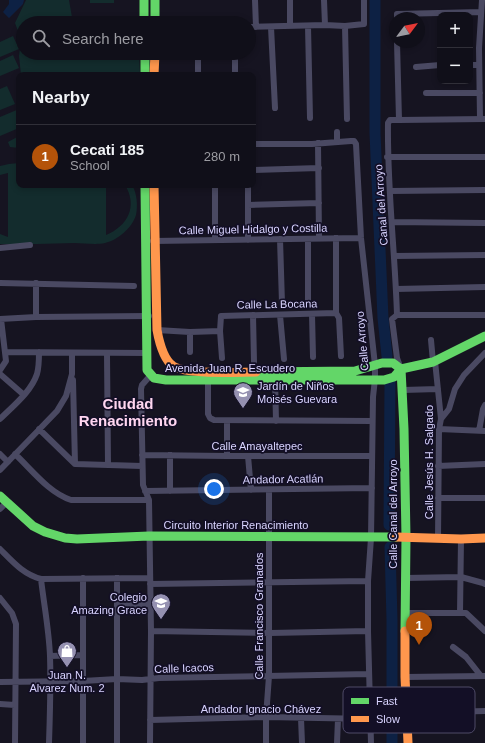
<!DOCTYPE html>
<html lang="en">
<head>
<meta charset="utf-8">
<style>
	:root { --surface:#100f19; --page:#191822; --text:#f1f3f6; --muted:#9c9ca2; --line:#302f38; --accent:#b45309 }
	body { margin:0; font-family:Arial,sans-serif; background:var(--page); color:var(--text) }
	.controls { position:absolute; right:12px; top:12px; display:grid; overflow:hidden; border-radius:8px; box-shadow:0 2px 6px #0003 }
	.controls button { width:36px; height:36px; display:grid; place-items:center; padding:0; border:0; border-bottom:1px solid var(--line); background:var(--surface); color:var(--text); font:20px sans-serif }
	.compass { position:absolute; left:389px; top:12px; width:36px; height:36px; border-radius:50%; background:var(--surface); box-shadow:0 2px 6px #0003; rotate:58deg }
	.you { position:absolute; left:214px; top:489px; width:14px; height:14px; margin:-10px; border:3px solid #fff; border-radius:50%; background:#1a73e8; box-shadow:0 0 0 6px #1a73e833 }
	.badge { display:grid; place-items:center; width:26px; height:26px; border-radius:50%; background:var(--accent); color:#fff; font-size:13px; font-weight:700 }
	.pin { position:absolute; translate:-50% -33px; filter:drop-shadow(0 1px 2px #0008) }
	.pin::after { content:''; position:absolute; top:21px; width:14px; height:12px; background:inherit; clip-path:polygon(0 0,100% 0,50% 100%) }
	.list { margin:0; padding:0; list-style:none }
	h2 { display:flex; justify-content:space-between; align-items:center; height:52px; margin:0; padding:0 16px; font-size:17px }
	h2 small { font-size:13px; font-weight:400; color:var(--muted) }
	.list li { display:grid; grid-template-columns:26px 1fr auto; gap:12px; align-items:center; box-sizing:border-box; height:64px; padding:0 16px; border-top:1px solid var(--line) }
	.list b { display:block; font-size:15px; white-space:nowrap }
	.list p { margin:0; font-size:13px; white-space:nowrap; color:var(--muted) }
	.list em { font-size:13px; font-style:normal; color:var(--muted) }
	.icon { flex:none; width:22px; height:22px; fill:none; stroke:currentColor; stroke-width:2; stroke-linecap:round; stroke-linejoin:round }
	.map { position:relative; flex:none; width:485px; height:743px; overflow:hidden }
	.search { position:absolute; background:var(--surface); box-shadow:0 2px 6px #0003; left:16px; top:16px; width:240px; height:44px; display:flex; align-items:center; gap:10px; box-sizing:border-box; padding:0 14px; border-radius:22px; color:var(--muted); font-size:15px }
	.panel { position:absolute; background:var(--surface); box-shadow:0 2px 6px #0003; left:16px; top:72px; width:240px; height:116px; border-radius:8px }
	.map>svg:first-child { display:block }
	.green { fill:#132c2d }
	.water { fill:#0d2144 }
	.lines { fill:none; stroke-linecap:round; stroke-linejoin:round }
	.river { stroke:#0d2144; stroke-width:11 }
	.street { stroke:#4a4962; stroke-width:6 }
	.fast { stroke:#63d668; stroke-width:9 }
	.slow { stroke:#ff974d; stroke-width:9 }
	.labels { text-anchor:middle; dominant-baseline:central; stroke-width:3.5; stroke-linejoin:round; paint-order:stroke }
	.street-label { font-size:11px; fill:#d9d4ff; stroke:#130f26 }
	.poi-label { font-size:11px; fill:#d9d4ff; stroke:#130f26; text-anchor:start }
	.district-label { font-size:15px; font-weight:bold; fill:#ffd6f0; stroke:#130f26 }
	.key { fill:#130f26; stroke:#4e4a67; stroke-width:1 }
	.key-label { font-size:11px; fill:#d9d4ff }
</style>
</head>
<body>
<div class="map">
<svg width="485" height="743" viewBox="0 0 485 743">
	<rect width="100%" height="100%" fill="#161421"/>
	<path class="green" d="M26,0H69L73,23H23V53H139L140,75H21L19,56L21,39L15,23Z
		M90,0H114V3H90Z
		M13,36L19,49L0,57V42Z
		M13,55L19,68L0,76V61Z
		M7,86L15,104L0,110V89Z
		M19,109V128L0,136V117Z
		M19,136V148L10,147L8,142Z
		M19,163V185H106V235C128,226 138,206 125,185H132C137,193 138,206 136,215C132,228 118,240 105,243C96,245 84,243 74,243C49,244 25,244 0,244V234L8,237V173L0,175V166L9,164Z"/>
	<path class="water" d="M9,0H24L23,4L9,18L3,12L9,4Z"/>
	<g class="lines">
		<path class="river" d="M375,0V133L383,318L387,356
			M389,525L390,381
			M390,547L392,620V743"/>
		<path class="street" d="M255,0L256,27
			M290,0V26
			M324,0L325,25
			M397,18V14L481,12
			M308,26L310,118
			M345,26L347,119
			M249,27L325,25L345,26L364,24V0
			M271,27L275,108
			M397,42L399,120
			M198,53V75
			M235,53V75
			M470,65H479
			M416,67L440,65
			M426,93H480
			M480,119L479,48L482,0
			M337,132V142
			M318,143L319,238
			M253,144H312L351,141H354L356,144L361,238L375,365V379L373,397L371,538L368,581V631L371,743
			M387,157H485
			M253,170L319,168
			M215,185V240
			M248,185V240
			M390,191L485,190
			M248,205L319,203
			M392,222L485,223
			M280,239L282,303
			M153,241L361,238
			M0,248L30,245
			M394,256L485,255
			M0,283L134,286
			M36,283V317
			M396,289L485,287
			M308,303V239
			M336,313V238
			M312,314L313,357
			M253,315L254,362
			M280,315L284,359
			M397,315H485
			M0,319L36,317L149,316
			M157,330L190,332L220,331
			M190,332V352
			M431,340L433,362
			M5,352L147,353
			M107,354L108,465
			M222,358L220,331L221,316L336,313L339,318L341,356
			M435,361L441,419L439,429L438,539
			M401,369L397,358L392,319L397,315C395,251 387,187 388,123L390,120H399L485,119
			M0,370L6,361L1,319
			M0,374L24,395
			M150,376L142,385L141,389L143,485L149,500L151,631L150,743
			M208,377V414L210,418L214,420L372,421
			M275,377L276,421
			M73,380L75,464
			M403,390L438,389
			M0,419C13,406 31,392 37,374C39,367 39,360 39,352
			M441,419L449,409L455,389L464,375L485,353
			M227,421V456
			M39,429L75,464L142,466
			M439,429L485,431
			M479,431L483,409L485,405
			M0,454L8,462
			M15,454C32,470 49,493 71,500H149
			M142,455L227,456H372
			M248,456L251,490
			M438,466L485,464
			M0,470L57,411L66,396L72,374V353
			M145,491L372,488
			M170,491V455
			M438,498H485
			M0,509L7,502
			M0,549C13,562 23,574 41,579L150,578
			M83,578V743
			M117,578V743
			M405,578L461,577L483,583L485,584
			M41,579C44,605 49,630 50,656C51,685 50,714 49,743
			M150,584L368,581
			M0,598L12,613L16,624L15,743
			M117,606L150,604
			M405,613H466L485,631
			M460,613L461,539
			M151,631L270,633L368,631
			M453,647L466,657L481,676
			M50,656L82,655
			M405,677L485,676
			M0,682L83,681L117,679L142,680L159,678L369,674
			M0,704L15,705
			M407,713L485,711
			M301,718L302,743
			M150,720L266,717L371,719
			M266,743V717L269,676V490
			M337,743L338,719"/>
		<path class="fast" d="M144,0V23
			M155,0V23
			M145,53V75
			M145,185L147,370L154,378L166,380H384L394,377L401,369
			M401,369L404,429L406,537L405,631
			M256,372L355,371L382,363H393L401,369L433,362L485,336
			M0,496L33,526L45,532L65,538L77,539L149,536L396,537"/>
		<path class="slow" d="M154,75L155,53
			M154,185L157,330C159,341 163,359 173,366C188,375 237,372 256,372
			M396,537L461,539L485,538
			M405,631V677L408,743"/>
	</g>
	<defs>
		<symbol id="school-pin" viewBox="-11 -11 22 30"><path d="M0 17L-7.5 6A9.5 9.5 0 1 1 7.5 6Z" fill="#9591b1" stroke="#130f26"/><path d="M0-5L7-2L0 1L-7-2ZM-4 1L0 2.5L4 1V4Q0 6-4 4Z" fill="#fff"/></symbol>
		<symbol id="shop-pin" viewBox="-11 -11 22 30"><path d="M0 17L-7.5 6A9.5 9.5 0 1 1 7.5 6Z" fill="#9591b1" stroke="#130f26"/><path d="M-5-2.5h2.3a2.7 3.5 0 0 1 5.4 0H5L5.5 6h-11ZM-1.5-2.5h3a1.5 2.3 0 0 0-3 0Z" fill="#fff"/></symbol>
	</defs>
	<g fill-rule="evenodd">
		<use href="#school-pin" x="232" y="381" width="22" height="30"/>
		<use href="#school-pin" x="150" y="592" width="22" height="30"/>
		<use href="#shop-pin" x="56" y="640" width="22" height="30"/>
	</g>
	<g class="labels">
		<g class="street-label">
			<text transform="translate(381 205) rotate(-94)">Canal del Arroyo</text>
			<text transform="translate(253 229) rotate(-1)">Calle Miguel Hidalgo y Costilla</text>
			<text transform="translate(277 304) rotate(-1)">Calle La Bocana</text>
			<text transform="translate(362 341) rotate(-95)">Calle Arroyo</text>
			<text x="230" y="368">Avenida Juan R. Escudero</text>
			<text x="257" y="446">Calle Amayaltepec</text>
			<text transform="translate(429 462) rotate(-90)">Calle Jesús H. Salgado</text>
			<text transform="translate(283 479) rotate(-1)">Andador Acatlán</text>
			<text transform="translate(393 514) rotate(-90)">Calle Canal del Arroyo</text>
			<text x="236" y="525">Circuito Interior Renacimiento</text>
			<text transform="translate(259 616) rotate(-90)">Calle Francisco Granados</text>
			<text transform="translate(184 668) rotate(-2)">Calle Icacos</text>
			<text x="261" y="709">Andador Ignacio Chávez</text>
		</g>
		<g class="poi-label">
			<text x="257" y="386">Jardín de Niños<tspan x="257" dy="13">Moisés Guevara</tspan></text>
			<text x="147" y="597" text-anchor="end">Colegio<tspan x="147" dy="13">Amazing Grace</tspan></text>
			<text x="67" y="675" text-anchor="middle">Juan N.<tspan x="67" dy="13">Alvarez Num. 2</tspan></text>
		</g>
		<g class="district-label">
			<text x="128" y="403">Ciudad<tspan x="128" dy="17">Renacimiento</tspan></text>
		</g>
	</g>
	<rect x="343" y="687" width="132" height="46" rx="6" class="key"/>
	<rect x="351" y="698" width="18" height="6" fill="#63d668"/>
	<rect x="351" y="716" width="18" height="6" fill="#ff974d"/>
	<g class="key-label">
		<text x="376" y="705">Fast</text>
		<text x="376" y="723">Slow</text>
	</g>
</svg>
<div class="controls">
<button>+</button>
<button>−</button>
</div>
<svg class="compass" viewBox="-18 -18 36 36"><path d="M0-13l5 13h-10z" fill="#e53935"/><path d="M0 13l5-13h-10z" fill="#9c9ca2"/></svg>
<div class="you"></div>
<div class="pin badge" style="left:419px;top:645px">1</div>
<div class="search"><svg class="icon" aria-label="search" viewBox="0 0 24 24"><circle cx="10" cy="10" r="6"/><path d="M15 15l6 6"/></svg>Search here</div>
<section class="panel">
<h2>Nearby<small></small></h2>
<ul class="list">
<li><span class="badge">1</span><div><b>Cecati 185</b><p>School</p></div><em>280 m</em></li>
</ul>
</section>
</div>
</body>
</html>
